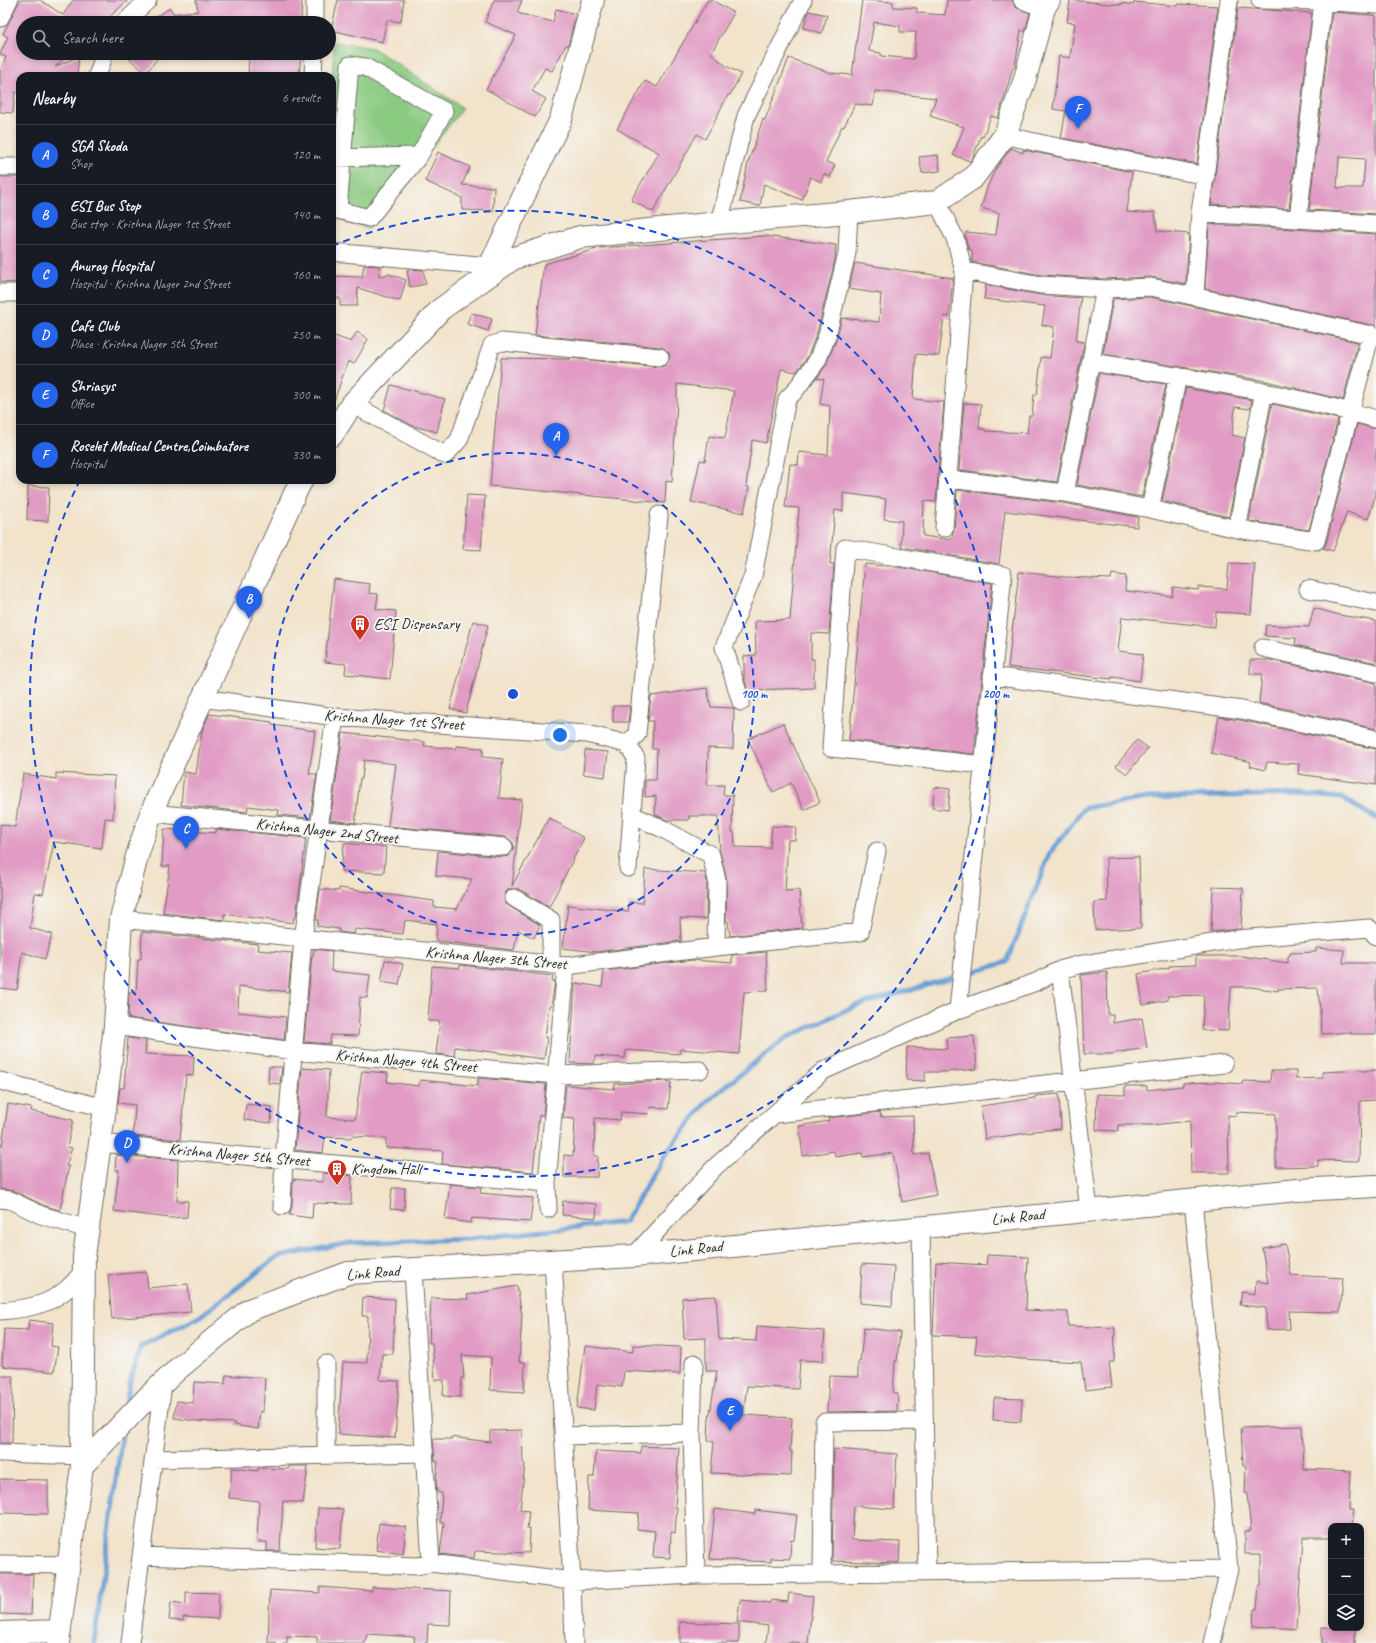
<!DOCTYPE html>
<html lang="en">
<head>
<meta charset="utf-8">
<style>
	:root { --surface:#171b24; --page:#20242c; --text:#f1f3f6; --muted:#9ea1a6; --line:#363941; --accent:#2563eb }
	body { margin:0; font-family:Caveat,sans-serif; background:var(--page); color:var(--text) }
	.controls { position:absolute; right:12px; bottom:12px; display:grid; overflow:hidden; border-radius:8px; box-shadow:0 2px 6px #0003 }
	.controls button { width:36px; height:36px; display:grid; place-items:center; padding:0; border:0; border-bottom:1px solid var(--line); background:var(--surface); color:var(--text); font:20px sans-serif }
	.you { position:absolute; left:560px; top:735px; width:14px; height:14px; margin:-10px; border:3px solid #fff; border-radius:50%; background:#1a73e8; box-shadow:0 0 0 6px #1a73e833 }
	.badge { display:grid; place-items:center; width:26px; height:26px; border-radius:50%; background:var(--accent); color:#fff; font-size:13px; font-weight:700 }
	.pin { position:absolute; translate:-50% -33px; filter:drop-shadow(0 1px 2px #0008) }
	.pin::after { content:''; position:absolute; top:21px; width:14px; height:12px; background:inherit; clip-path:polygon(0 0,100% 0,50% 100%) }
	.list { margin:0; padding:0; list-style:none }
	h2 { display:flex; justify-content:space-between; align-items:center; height:52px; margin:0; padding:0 16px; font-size:17px }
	h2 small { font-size:13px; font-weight:400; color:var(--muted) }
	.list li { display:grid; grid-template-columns:26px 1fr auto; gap:12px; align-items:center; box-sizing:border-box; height:60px; padding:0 16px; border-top:1px solid var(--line) }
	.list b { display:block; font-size:15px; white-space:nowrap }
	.list p { margin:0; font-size:13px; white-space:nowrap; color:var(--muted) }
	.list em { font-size:13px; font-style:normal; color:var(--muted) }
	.icon { flex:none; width:22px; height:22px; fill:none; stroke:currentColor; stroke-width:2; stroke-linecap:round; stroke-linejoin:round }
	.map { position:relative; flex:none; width:1376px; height:1643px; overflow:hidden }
	.search { position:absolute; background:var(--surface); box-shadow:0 2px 6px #0003; left:16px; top:16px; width:320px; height:44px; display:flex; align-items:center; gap:10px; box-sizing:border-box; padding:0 14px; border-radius:22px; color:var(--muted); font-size:15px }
	.panel { position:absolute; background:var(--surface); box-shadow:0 2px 6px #0003; left:16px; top:72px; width:320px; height:412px; border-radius:12px }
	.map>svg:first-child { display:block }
	.green { fill:#8aca81; stroke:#5a7a56 }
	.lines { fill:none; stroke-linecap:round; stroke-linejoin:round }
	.stream { stroke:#679ed5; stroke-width:5 }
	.building { fill:#e19bc4; fill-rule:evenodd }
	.minor-casing { stroke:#716b63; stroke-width:19 }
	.tertiary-casing { stroke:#716b63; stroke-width:24 }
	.minor { stroke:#fff; stroke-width:17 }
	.tertiary { stroke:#fff; stroke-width:22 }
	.ring { fill:none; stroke:#1d4ed8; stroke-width:2; stroke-dasharray:7 5 }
	.labels { text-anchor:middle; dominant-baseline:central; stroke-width:4; stroke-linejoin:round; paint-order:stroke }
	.poi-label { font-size:16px; fill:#2b2b2b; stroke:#f6f6f2; text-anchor:start }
	.street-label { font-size:16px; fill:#2b2b2b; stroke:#f6f6f2 }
	.centre { fill:#1d4ed8; stroke:#f6f6f2; stroke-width:2 }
	.ring-label { font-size:12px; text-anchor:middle; font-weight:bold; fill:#1d4ed8; stroke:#f6f6f2; stroke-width:4; stroke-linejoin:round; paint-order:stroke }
</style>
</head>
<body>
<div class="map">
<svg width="1376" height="1643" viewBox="0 0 1376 1643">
	<rect width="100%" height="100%" fill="#f6f6f2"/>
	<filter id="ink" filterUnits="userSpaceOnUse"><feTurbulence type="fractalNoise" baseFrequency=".025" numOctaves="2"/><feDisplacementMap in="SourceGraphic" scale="8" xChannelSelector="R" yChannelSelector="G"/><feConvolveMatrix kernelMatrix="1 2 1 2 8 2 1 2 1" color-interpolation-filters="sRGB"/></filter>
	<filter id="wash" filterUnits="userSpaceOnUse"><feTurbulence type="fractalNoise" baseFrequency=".012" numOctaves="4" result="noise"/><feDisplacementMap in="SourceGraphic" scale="16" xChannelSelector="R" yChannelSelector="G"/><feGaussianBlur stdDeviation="0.9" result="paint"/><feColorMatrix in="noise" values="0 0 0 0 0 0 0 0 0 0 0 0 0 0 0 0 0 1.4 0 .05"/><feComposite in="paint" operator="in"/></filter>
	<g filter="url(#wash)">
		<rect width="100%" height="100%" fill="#f2e3ca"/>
		<path class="green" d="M334,42L373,48L463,108L368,229L332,215V98Z"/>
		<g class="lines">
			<path class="stream" d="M126,1409L129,1386L141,1346L198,1318L277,1257L350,1243L469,1239L625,1222L664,1156L707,1101L786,1038L855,1006L1007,962L1050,853L1084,808L1148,798L1300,794L1342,798L1376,818
				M94,1643L122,1435"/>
		</g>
		<g id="blocks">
			<path class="building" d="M20,0H40L63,15L73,0H128L103,23H87L83,19L82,23H23V53H70L55,67L79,56L77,76H20V94L15,92L13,113L0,112V72L6,57L0,54L8,37L3,34Z
				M196,0H302L301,20H296V23H252V19L222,18L223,23H146L170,8L174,14L198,11Z
				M338,0H404L401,22L387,20L382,42L331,30Z
				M494,0H522L517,13L553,22L556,9L576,14L568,46L566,45L552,71L545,68L532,91L546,99L535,117L486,89L516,35L485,22Z
				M708,0H712L734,13L711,53L726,66L741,74L730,95H728L705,139L697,134L653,212L631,200L659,153L617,129L645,81L657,87Z
				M862,0L893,2V7L917,8V13L945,15L947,0H1012L1015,7L1030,13L1025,32L1021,30L1015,67L1013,68L998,118L991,116L983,137L981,136L973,157L970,161L953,155L964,127L930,116L936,98L875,91L873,106L855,104L844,127L842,126L826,162L835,165L830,177L824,174L821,182L811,177L802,200L764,184L760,206L740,202L748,163L763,119L765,120L789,58L831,73L852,75ZM874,22L900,26V32H916L914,59L881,56V53L869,51Z
				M1070,0L1121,5V3L1134,5V2L1178,6V4L1218,6L1197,164L1061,138L1066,111L1053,109L1059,56L1070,58L1075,23L1067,22Z
				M1238,8L1312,13L1289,209L1211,204Z
				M809,11L827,15L822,33L803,28Z
				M1332,12L1369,15L1376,16V214L1309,210ZM1339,157L1365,159L1363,188H1337Z
				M122,53H162L146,73Z
				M266,53H301L299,76H248L249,58L266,59Z
				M1011,148L1023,153V150L1132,172L1127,212L1144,213L1155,212L1157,231L1189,234L1186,284L1151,277L1105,279L1042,275L972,262V250H969L965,237L966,232L996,235L999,213L981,208L988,185L995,170Z
				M438,152L470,167L462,185L494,187L493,211L462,210V198L425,181Z
				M938,155L940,171L922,173L919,157Z
				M0,177H20V283L0,282Z
				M1209,224L1376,234V326L1205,289Z
				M765,236L836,245L835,260L817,333L808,356L796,372L781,369L766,443L752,440L746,486L749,487L744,513L691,502L700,460L705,461L709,436L725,438L734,391L677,384V402L672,482L666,481L665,503L490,486L501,358L571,359L570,358L659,367L664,366L670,358L669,353L665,349L661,347L535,335L544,264L600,248Z
				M855,263L953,278L949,317L944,316L939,356L916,354L913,399L944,402L936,502L924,501L923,536L951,540L954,529L957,490L1063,503L1138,517L1137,527L1005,511L999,564L901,547L902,521L884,519L886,499L843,493V511L835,510L830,564H834L829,634L811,633V659H814V688L748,690L744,678V656L756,655L755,621L790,620L799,508L785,507L790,464L798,465L799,452L828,455L830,406L820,404L824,379L817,378L826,365L836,340L842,318L879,322L881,294L849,289Z
				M364,265L380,266L379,276L389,274L406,280L400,301L358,288L357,306H340V298H332V276L362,277Z
				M411,269L423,270L426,284L410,287L407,270Z
				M986,285L1039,295L1081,298L1076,341L1084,342L1057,482L959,470L964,403L981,404L979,429H985V431L1027,433L1029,416H1032L1034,395H1037L1041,357L1050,358L1054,327L1042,325L1045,306L984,299Z
				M1150,297L1358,342L1343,400L1266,381L1103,354L1113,299Z
				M471,313L492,319L488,331L467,324Z
				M357,332L368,339L354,364L348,361L334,401H332V335L351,342Z
				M1099,373L1166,384L1142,497L1077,485Z
				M391,385L445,399L437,432L413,426L384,410Z
				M1186,388L1252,400L1250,409L1235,407L1232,435L1245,438L1229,517L1162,501Z
				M1272,404L1338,419L1309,530L1249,521Z
				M1357,424L1376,429V494L1368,519L1347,512L1333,551L1323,548L1326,544Z
				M28,486L49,487L48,521L27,520Z
				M467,495L485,496L481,550L463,549Z
				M1229,563L1255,564L1251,614L1216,612L1215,627L1122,617L1118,651L1143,654L1140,681L1112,677V679L1008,667L1019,572L1066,577L1111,579L1112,574L1126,576L1125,591L1172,596L1173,587L1198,590L1199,587L1227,589Z
				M865,564L898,567L992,583L974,754L849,740Z
				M334,579L370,584L369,593L378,594L376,609L396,611L390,679L345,674L346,664L325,662Z
				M1314,608L1339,615L1376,621V663L1295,645L1296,638L1265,636L1266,625L1309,627Z
				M473,621L488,625L466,713L450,709Z
				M1250,660H1270L1376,683V729L1259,703L1262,674H1250Z
				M707,688L711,707L733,708L734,709L733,749L708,748L707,785H724L723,795H733L732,832H734L735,847L770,848L772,826L796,827L795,840H788L785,891L799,890L802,928L730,936L728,921H726L727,880L720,852L718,816H689V820H667L655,814L656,796L645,797V780H656L657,749H652L653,721H648L651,696Z
				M613,706H630L628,722H613Z
				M209,714L272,722V725L315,731L309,774H317L310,818L278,815L279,810L248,806L247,812L181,805L184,772L196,774L202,731Z
				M1219,717L1240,720L1376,749V785L1298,774L1299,764L1267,762L1265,770L1250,766L1251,762L1211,753Z
				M783,723L820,802L804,810L791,783L773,792L748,739Z
				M343,733L425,742L424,746L456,749V746L483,748V757L503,759L499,798L522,800L512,886L549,818L584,838L549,907L519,889H509L505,893V903L509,906L540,925L534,938L518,930L514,950L436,941L437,924L405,920L403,934L355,929L354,934L339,932V929L317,926L318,920H316L320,889L339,891V888L434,901V907L457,909L472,879L436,876L438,851L503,857L508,856L514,848L513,843L509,839L505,837L388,826L396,764L364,760L362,779L360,778L355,823L330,820Z
				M1137,740L1148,748L1127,774L1116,766Z
				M585,750L608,752L605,777L583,774Z
				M56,773L115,776L113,819L105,818L102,848L54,842L43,894L35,893L30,928L52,934L45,959L22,952L17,990L0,988V824L15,827L23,774L56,779Z
				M935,787L950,789L948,810L932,808Z
				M164,829L216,833V829L306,838L296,918L294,917L293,923L224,914V920L163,913L170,866H162Z
				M344,843L386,847L384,873L341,871Z
				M1139,857L1141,928L1095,930L1094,902L1107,901L1106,858Z
				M645,869L705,873L707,881L706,919L680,918L681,941L596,952L563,948L568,905L628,912L629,902L643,903Z
				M1213,887L1243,888L1241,929L1211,932Z
				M142,932L258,944L257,950L292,953L288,992L239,986L238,1012L286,1017L284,1040L128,1018L129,993H136L138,959H141Z
				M1316,948L1344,950L1343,963H1376V1034H1351V1032L1322,1034L1318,988L1278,989V991L1251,987H1231L1228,1031L1202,1030L1204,995L1167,996L1168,1000L1143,1005L1138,974L1169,968V966L1196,965V956H1242L1288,963V956H1290V953L1316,952Z
				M314,949L332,951L331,971L370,975L367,998L360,997L358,1036L331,1035L330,1044L304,1042L312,956H313Z
				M766,952L768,991L744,992L739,1054L680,1049L679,1054L626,1050L625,1058L595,1056L594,1064L570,1063L575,983L602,987L604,971L692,960L732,963V955Z
				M385,960L403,964L399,985L381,982Z
				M460,965L553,976L552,981H555L554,988L551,1006H549L545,1038H547L544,1059L455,1047L454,1056L436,1054L440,1021H428L432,966L460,968Z
				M1107,972L1108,1015H1113V1023L1142,1018L1147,1048L1113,1053V1054H1084L1081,975Z
				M974,1036L977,1069L945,1072H925V1081L906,1080L907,1047L947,1049L946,1038Z
				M128,1038L146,1040L145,1054L194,1056L193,1076L186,1075L180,1140L133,1136L135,1105L118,1103L120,1088H124Z
				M269,1067H282L280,1084L268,1083Z
				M302,1068L329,1070L327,1117L355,1119L362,1071L388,1073L387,1082L419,1086L420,1080L478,1086V1078L546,1084L543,1116L539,1115L533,1172L442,1164L443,1151L386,1148V1138L352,1136L351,1138L325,1137L323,1153L295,1150Z
				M1363,1070V1071L1376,1070V1100L1360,1101L1359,1161L1318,1160V1166L1276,1167V1114L1236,1112V1116L1228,1115L1229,1173H1191L1190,1121L1152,1125H1118V1131L1096,1130L1097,1094L1125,1095V1086H1147V1090L1183,1086V1083L1216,1082L1242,1084L1243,1081L1270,1082L1271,1071H1296V1079L1323,1078L1322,1072Z
				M667,1081L671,1082L668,1109L650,1107L649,1114L621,1112L620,1120L595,1118L594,1156H598L597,1177H564V1155L573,1156L575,1119L563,1118L566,1085L614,1089L615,1084Z
				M1059,1094L1061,1129L1033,1131L1034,1132L985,1139L981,1106L1035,1098V1096Z
				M8,1104L32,1108L31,1111L73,1120L67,1147L72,1148L66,1166H69L60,1210L45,1206L14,1191L0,1189V1146H2Z
				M246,1104L272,1107L271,1123L244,1120Z
				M880,1112L881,1117L913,1116L914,1155L928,1153L936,1195L902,1202L893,1153L863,1157L862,1153L835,1157L834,1151L803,1156L799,1126L829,1121L828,1118Z
				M116,1155L178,1160L177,1201H188L187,1217L170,1218L114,1211L119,1170H115Z
				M323,1173L352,1176L351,1204L313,1203L312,1218L289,1215L292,1206L293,1179L323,1182Z
				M450,1184L481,1187L480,1193L533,1198L530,1222L472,1218L471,1223L445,1219Z
				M392,1188H405L404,1210L390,1209Z
				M563,1201L597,1204L596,1218L562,1215Z
				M1285,1244L1291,1275L1343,1278L1340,1312L1289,1311L1290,1329L1266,1330V1308L1240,1305L1242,1292L1255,1294L1256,1281L1268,1283L1262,1248Z
				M987,1255L1028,1257L1026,1310L1068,1312V1326L1115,1328L1114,1362H1109L1112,1387L1085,1390L1081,1362L1021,1359L975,1353L977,1337L933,1335L936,1262L986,1265Z
				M862,1264L894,1266L892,1306L860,1303Z
				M146,1272L148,1288L188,1284L191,1312L112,1319L108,1275Z
				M517,1286L522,1315L519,1362H525L524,1392L490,1390L491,1357L462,1355L464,1378H462L460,1397L443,1396L444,1380H435L432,1343H429L431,1298L468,1299L467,1295Z
				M716,1296L719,1339L756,1341L757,1326L825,1331L823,1361L800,1360L798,1389L747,1386L743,1415L792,1418L790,1451H792L791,1476L711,1473L714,1442L708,1441L709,1419L717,1371H706V1338L684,1339L682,1298Z
				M363,1297L395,1299L393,1354H382L380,1380L399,1381L395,1438L338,1434L343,1362L367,1363L368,1316H362Z
				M29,1320L53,1323L51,1346L58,1347L54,1372L2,1366L4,1329L28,1330Z
				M864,1328L900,1332L897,1361H895L893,1393H898L897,1411L827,1412L829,1376L858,1377V1361H860Z
				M633,1345L681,1347L680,1374L624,1371L622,1387L597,1384L594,1410L577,1408L585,1346L633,1352Z
				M226,1375L265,1378L263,1412L260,1411L258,1429L234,1425L235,1423L196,1421L174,1418L177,1401L193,1403L194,1382L225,1384Z
				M0,1376H13L12,1443H0Z
				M994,1398L1022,1399L1021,1422L993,1420Z
				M1302,1426L1304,1469L1351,1471L1349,1510H1353L1351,1526H1331V1537H1303L1297,1629L1253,1626L1254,1609H1257L1259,1585H1261V1554H1245V1531H1251L1247,1493H1245L1246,1466H1243L1241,1428Z
				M522,1430L523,1463L525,1464L520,1510L529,1511L527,1529H530L529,1553L475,1551L474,1558L440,1554L444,1523L440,1522L442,1493L437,1492L436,1479L438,1462L435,1461L433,1439H451V1437L490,1442V1431Z
				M641,1446L679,1448L675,1507H677L675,1533L671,1532L670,1558L653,1557L655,1531L637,1529L639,1513L588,1510L589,1477H594L596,1451L641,1453Z
				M834,1449L897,1454L894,1509L854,1506L852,1540L900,1542L899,1563L832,1561Z
				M289,1466H308L303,1503L283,1501L280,1551H267V1542H257L259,1501L229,1498L232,1468L258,1471V1468L288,1469Z
				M0,1479L48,1480V1514L0,1513Z
				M318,1508L343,1509L340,1549L315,1547Z
				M715,1509L755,1514V1510L797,1515L794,1540L791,1539L790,1559L771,1558V1562L710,1559Z
				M379,1523L406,1527L403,1554L376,1550Z
				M0,1574H33L31,1615L0,1614Z
				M320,1587L372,1591V1587L451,1591L450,1625L428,1624L427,1643H414L415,1637L367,1634L365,1643H317V1637L287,1636V1643L268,1642L270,1590L320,1593Z
				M186,1592L219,1593L218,1619L183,1617V1621L169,1620L171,1602L186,1604Z
				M789,1593L813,1596L808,1643L791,1642V1643H766L768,1626L737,1622L740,1600L770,1603L771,1600L788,1602Z
				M680,1622L739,1624V1643H680Z
				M1322,1628H1355V1643H1322Z"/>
		</g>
	</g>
	<g filter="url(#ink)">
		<use href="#blocks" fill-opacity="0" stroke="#716b63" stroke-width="1"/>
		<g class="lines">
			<defs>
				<path id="minor" d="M1022,0L1044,8
					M1260,0L1323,1L1376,5
					M0,18L9,0
					M124,23L148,0
					M315,23V0
					M350,65L365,67L444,111L419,156L369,218L338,210Z
					M97,76L105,53
					M313,76L314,53
					M1005,135C1071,152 1139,162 1206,176
					M332,158L419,156
					M0,167H20
					M937,202L955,238L964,271L1041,285L1105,289L1151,287L1376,336
					M1200,213L1376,224
					M1298,219L1323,1
					M719,223L746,116L803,0
					M332,252L490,266
					M1105,289L1065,493L1150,509L1237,529L1316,541L1371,334
					M0,293H20
					M1195,296L1200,213L1229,0
					M1092,362C1187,378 1283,392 1376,419
					M352,404L445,455L459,440L492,345L502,342L660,357
					M949,479L1065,493
					M1150,509L1178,376
					M944,528L964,271
					M1237,529L1264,391
					M1308,589L1376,603
					M1263,648L1376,673
					M992,676L1242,710L1376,739
					M202,698L335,717L587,734L627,744
					M741,702L724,647L753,576L787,399L794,392L817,361L827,336L847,253L849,212
					M151,813L504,847
					M632,815L661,828L711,855L717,880L716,947
					M628,868L636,758L627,744L637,734L659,515
					M514,898L551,920V965
					M121,919L566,966L716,947L860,932L877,851
					M1060,970L1089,1210
					M958,1010L1003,575L845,548L831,748L983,765
					M115,1026L294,1051L555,1075L700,1070
					M0,1081L105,1108
					M775,1114L1224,1064
					M99,1143L547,1183
					M0,1199L10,1200L41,1215L87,1229
					M1193,1200L1229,1569L1212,1643
					M282,1206L284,1160L303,939L335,717
					M548,1209L547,1183L566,966
					M921,1227L927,1573
					M634,1256L715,1167L823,1071L958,1010L1036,982L1060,970L1078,965L1237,939L1369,928L1376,936
					M553,1260L572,1581L574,1643
					M413,1270L431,1563
					M0,1311C38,1308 61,1302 84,1270
					M326,1364V1455
					M563,1436L692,1433
					M0,1453L83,1456
					M153,1459L425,1453
					M141,1556L417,1566L431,1563L572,1581L696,1575L692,1433L694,1363
					M0,1564L69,1565
					M822,1574L1229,1569
					M696,1575L822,1574L824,1422L924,1421
					M130,1643L163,1384"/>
				<path id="tertiary" d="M484,278L561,119L593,0
					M332,435L352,404L441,309L514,258L580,237L719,223L849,212L937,202L973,178L1005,135L1025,79L1044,8L1049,0
					M82,1466L147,1398L179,1368L249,1310L348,1273L634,1256L1297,1190L1376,1186
					M0,1633L60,1631
					M58,1643L82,1466L84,1256L105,1108L115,1026L121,919L137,856L151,813L297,489L302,480"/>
			</defs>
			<use href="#minor" class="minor-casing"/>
			<use href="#tertiary" class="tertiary-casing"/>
			<use href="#minor" class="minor"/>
			<use href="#tertiary" class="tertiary"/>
		</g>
	</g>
	<g class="ring">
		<circle cx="513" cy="694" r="241"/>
		<path d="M332 246A483 483 0 1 1 79 482"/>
	</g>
	<defs>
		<symbol id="building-pin" viewBox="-11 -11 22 30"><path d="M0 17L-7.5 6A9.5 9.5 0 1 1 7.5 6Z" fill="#c8321e" stroke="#f6f6f2"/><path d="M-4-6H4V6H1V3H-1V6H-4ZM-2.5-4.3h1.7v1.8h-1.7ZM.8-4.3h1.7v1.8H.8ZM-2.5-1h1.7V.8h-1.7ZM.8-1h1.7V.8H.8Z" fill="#fff"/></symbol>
	</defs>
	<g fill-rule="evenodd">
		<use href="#building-pin" x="349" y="613" width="22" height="30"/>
		<use href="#building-pin" x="326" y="1158" width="22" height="30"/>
	</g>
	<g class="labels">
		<g class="poi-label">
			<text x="374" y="624">ESI Dispensary</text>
			<text x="351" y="1169">Kingdom Hall</text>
		</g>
		<g class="street-label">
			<text transform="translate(394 720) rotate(4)">Krishna Nager 1st Street</text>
			<text transform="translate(327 831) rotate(6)">Krishna Nager 2nd Street</text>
			<text transform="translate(496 958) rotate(5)">Krishna Nager 3th Street</text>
			<text transform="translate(406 1061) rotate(5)">Krishna Nager 4th Street</text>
			<text transform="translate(239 1155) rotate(5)">Krishna Nager 5th Street</text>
			<text transform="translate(1018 1217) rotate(-6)">Link Road</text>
			<text transform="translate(696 1249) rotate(-6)">Link Road</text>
			<text transform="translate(373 1273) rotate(-5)">Link Road</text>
		</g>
	</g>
	<circle cx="513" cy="694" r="6" class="centre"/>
	<g class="ring-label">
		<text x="754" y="698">100 m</text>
		<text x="996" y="698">200 m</text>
	</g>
</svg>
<div class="controls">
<button>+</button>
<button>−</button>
<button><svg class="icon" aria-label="layers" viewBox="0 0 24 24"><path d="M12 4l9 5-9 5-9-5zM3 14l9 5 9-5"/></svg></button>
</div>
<div class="you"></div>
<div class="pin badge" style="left:556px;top:456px">A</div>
<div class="pin badge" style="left:249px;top:619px">B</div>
<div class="pin badge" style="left:186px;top:849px">C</div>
<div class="pin badge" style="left:127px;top:1163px">D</div>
<div class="pin badge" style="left:730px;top:1431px">E</div>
<div class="pin badge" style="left:1078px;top:129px">F</div>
<div class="search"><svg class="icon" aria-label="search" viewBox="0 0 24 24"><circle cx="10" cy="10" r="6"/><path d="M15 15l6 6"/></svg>Search here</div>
<section class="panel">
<h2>Nearby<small>6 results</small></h2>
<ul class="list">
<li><span class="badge">A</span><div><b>SGA Skoda</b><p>Shop</p></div><em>120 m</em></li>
<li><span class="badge">B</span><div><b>ESI Bus Stop</b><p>Bus stop · Krishna Nager 1st Street</p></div><em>140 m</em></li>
<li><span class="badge">C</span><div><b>Anurag Hospital</b><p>Hospital · Krishna Nager 2nd Street</p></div><em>160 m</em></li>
<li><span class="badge">D</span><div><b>Cafe Club</b><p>Place · Krishna Nager 5th Street</p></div><em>250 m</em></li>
<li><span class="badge">E</span><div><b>Shriasys</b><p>Office</p></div><em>300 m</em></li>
<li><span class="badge">F</span><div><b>Roselet Medical Centre,Coimbatore</b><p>Hospital</p></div><em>330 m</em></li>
</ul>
</section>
</div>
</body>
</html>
